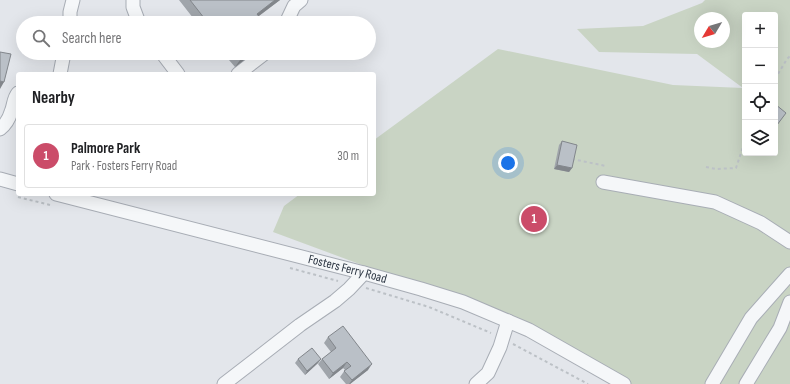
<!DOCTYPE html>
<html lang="en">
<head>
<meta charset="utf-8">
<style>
	:root { --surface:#fff; --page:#f6f6f6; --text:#202124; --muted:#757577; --line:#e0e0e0; --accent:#cb4c69 }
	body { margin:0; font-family:"Sofia Sans Condensed",sans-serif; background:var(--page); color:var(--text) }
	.controls { position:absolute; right:12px; top:12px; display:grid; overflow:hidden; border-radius:4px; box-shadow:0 4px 16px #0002 }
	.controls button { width:36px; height:36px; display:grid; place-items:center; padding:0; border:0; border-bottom:1px solid var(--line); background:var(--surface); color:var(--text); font:20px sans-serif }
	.compass { position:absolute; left:694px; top:12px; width:36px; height:36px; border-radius:50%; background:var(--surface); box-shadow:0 4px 16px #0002; rotate:232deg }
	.you { position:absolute; left:508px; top:163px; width:14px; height:14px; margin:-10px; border:3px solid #fff; border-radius:50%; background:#1a73e8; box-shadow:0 0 0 6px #1a73e833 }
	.badge { display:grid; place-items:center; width:26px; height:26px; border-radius:50%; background:var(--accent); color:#fff; font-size:13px; font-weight:700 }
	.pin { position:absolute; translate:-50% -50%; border:2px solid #fff; box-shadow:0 1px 4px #0006 }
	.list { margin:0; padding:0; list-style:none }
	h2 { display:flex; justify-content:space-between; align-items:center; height:52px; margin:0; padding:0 16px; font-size:17px }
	h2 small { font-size:13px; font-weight:400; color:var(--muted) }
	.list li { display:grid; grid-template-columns:26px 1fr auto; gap:12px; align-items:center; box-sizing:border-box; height:64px; margin:0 8px 8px; padding:0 8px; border:1px solid var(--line); border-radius:4px }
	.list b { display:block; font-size:15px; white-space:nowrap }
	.list p { margin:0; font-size:13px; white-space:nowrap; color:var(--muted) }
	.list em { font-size:13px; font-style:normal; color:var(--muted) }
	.icon { flex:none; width:22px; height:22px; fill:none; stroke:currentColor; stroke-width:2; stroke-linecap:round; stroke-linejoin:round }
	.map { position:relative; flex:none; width:790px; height:384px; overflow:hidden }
	.search { position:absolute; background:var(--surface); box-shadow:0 4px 16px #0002; left:16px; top:16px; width:360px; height:44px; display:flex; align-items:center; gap:10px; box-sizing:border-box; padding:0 14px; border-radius:22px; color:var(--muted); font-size:15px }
	.panel { position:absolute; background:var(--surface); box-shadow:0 4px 16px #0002; left:16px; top:72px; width:360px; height:124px; border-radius:4px }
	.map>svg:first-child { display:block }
	.green { fill:#c9d4c4; fill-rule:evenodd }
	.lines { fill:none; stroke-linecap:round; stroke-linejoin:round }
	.minor-casing { stroke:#a8adb5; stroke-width:15 }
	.path { stroke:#bcc1c6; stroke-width:2; stroke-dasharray:3 3; stroke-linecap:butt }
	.minor { stroke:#f5f7f9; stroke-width:13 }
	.wall { fill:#a0a5ab }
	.shaded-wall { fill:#82868b }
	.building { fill:#bac0c7; stroke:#82868b }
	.labels { text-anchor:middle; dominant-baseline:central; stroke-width:4; stroke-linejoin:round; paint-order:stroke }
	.street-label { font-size:13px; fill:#2b3542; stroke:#f2f5f8 }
</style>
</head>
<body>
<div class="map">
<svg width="790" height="384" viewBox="0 0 790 384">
	<rect width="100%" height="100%" fill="#e3e6eb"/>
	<path class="green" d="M705,0H790V384H621L489,312L273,232L284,206L300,194H374V140L498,49L673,85L743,88L697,54L599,52L577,29L643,26L702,3ZM745,15H775V153H745ZM700,18H724V42H700Z"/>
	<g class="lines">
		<defs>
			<g id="minor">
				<path d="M133,0V7L139,23"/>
				<path d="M70,23V12L73,0"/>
				<path d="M286,23L294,6L301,0"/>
				<path d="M162,53L178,74"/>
				<path d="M60,74L64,53"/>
				<path d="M238,74L265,53"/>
				<path d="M0,129C5,125 9,119 11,112C14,106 13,99 18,93"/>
				<path d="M0,179L18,184"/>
				<path d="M603,182L715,202L761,223L790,242"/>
				<path id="s1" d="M56,194L364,273L421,289L463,302L529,330L624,384"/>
				<path d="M224,384L300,325L335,301L349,289L364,273"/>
				<path d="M476,384L488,373L500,347L508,321"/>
				<path d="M712,384L751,318L790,274"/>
				<path d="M746,384L780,328L790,302"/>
			</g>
		</defs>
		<use href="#minor" class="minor-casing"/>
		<path class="path" d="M775,79L787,59L790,56
			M572,159L606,166
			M706,167L716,169L736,168L745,141
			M18,197L50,205
			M290,268L338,281
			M366,288L429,307L491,333
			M513,344L588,384"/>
		<use href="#minor" class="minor"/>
	</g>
	<path class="wall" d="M179,0H280L259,16L264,23H197Z
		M223,53H253L235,67Z
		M562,141L572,168L569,172L554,169L559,145Z
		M328,337L368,370L350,384H346L340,377L345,370L343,368L329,379L318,364L322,359L331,352L324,343Z
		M298,359H321L318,363L305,375L295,363Z"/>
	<path class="shaded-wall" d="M275,0H280L252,21L257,14Z
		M249,53H253L235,67L240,60Z
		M0,81L4,82L0,89Z
		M557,165L572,168L569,172L554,169Z
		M321,359L318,363L305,375L307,371Z
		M347,362L343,368L329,379L333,373Z
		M372,364L368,370L350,384H349L352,380Z"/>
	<path class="building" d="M190,0H275L257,14L264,23H208Z
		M0,52L11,54L4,82L0,81Z
		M234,53H249L240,60Z
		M775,104L786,113L777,125L775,124Z
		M562,141L577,145L572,168L557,165Z
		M343,326L372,364L352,380L344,371L351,366L347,362L333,373L322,359L336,348L328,337Z
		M312,348L321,359L307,371L298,359Z"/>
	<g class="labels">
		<g class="street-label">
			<text stroke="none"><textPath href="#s1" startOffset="301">Fosters Ferry Road</textPath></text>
		</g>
	</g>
</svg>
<div class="controls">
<button>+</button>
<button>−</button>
<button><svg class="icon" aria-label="locate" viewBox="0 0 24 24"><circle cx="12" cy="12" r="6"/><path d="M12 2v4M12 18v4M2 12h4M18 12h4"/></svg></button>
<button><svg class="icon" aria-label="layers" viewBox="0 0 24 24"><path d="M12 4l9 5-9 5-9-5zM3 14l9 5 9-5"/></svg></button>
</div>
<svg class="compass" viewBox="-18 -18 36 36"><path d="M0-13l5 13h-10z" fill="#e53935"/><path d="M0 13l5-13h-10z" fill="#757577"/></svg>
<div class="you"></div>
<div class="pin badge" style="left:534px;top:219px">1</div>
<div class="search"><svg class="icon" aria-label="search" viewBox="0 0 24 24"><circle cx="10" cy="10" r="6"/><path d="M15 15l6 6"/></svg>Search here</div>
<section class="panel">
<h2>Nearby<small></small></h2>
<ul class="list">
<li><span class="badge">1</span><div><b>Palmore Park</b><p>Park · Fosters Ferry Road</p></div><em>30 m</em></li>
</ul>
</section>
</div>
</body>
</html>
